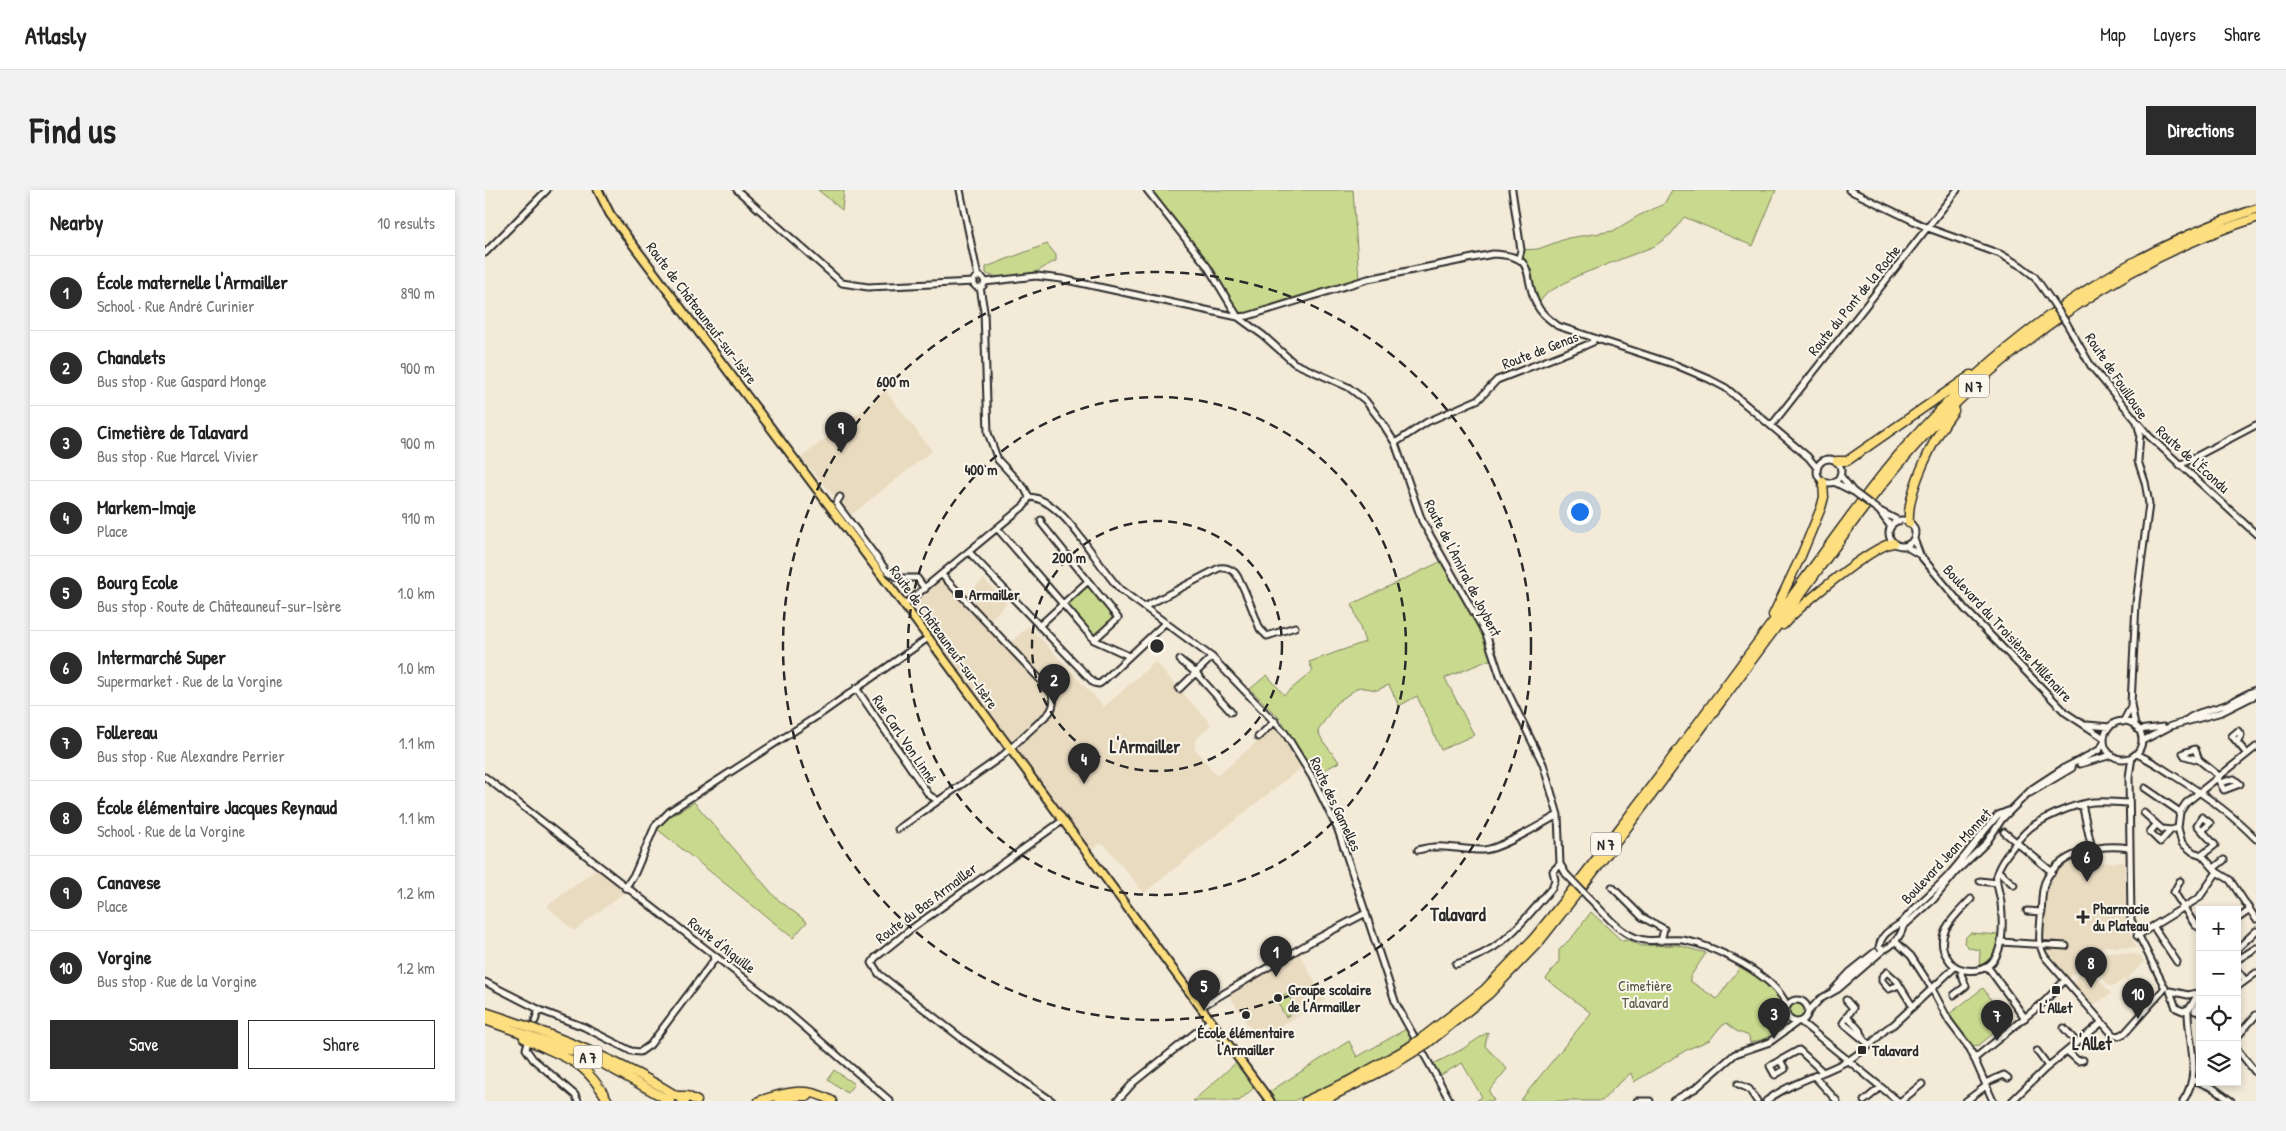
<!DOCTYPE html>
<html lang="en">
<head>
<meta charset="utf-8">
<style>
	:root { --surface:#fff; --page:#f2f2f2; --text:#222; --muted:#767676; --line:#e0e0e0; --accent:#2b2b2b }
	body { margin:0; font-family:"Patrick Hand",sans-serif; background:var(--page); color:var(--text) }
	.controls { position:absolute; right:15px; bottom:15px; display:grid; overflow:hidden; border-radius:0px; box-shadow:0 2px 8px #0003 }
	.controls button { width:45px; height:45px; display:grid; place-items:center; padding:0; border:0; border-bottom:1px solid var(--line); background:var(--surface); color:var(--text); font:25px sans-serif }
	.you { position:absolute; left:1094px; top:321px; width:18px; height:18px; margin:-12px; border:4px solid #fff; border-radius:50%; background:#1a73e8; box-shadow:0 0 0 8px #1a73e833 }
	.badge { display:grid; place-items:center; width:32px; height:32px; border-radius:50%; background:var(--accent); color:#fff; font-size:16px; font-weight:700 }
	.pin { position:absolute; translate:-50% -41px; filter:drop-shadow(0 1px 2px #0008) }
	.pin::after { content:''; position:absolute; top:26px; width:18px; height:15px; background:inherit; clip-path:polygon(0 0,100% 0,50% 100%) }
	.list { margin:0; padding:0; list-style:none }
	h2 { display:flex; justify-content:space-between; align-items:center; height:65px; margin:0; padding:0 20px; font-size:21px }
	h2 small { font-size:16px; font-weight:400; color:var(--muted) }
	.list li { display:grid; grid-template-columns:32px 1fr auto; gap:15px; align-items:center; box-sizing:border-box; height:75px; padding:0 20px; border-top:1px solid var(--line) }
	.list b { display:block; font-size:19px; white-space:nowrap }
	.list p { margin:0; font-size:16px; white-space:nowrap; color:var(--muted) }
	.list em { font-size:16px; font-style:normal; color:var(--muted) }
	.actions { display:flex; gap:10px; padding:15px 20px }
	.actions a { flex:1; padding:11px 0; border:1px solid var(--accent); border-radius:0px; text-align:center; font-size:18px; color:var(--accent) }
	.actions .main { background:var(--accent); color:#fff }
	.icon { flex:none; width:28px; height:28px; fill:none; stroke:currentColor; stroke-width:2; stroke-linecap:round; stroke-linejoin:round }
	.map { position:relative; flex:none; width:1771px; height:911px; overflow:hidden; border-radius:0px }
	header { display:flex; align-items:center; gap:30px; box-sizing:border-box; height:70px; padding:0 25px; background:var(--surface); border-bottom:1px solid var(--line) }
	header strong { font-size:24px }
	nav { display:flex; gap:28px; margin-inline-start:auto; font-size:18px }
	.intro { display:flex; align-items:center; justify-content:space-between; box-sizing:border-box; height:120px; padding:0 30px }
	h1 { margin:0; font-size:35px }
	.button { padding:12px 22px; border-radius:0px; background:var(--accent); color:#fff; font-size:18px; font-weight:700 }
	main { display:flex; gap:30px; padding:0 30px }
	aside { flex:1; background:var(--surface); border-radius:0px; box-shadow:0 2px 8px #0003 }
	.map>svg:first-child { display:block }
	.built { fill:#e9dbc0 }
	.green { fill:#c9d98d; stroke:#7a825c }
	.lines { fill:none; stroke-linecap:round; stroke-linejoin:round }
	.minor-casing { stroke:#2b2b2b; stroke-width:9 }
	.major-casing { stroke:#2b2b2b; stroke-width:11 }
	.highway-casing { stroke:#2b2b2b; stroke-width:11 }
	.minor { stroke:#fbf7ec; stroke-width:5 }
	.major { stroke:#fddf80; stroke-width:7 }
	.highway { stroke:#fddf80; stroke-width:8 }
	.minor-bridge-casing { stroke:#2b2b2b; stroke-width:9; stroke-linecap:butt }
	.highway-bridge-casing { stroke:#2b2b2b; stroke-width:11; stroke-linecap:butt }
	.minor-bridge { stroke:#fbf7ec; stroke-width:5 }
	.highway-bridge { stroke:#fddf80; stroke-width:8 }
	.ring { fill:none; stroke:#2b2b2b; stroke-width:2.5; stroke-dasharray:9 6 }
	.poi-dot { fill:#2b2b2b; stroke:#fbf7ec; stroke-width:2 }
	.labels { text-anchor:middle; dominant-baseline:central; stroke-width:4; stroke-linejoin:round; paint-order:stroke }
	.shield { fill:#fbf7ec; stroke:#696865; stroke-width:1 }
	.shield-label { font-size:14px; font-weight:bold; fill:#2b2b2b }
	.street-label { font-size:15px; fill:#2b2b2b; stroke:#fbf7ec }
	.poi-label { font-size:15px; font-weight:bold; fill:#2b2b2b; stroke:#fbf7ec; text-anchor:start }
	.park-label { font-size:15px; fill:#525644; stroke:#fbf7ec }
	.quarter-label { font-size:18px; font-weight:bold; fill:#2b2b2b; stroke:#fbf7ec }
	.centre { fill:#2b2b2b; stroke:#fbf7ec; stroke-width:2.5 }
	.ring-label { font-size:15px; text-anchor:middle; font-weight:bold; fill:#2b2b2b; stroke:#fbf7ec; stroke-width:4; stroke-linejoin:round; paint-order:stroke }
</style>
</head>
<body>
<header>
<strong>Atlasly</strong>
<nav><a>Map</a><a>Layers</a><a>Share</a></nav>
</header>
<div class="intro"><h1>Find us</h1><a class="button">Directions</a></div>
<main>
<aside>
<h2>Nearby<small>10 results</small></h2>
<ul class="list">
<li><span class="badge">1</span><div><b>École maternelle l'Armailler</b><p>School · Rue André Curinier</p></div><em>890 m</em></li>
<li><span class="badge">2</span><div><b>Chanalets</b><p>Bus stop · Rue Gaspard Monge</p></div><em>900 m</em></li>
<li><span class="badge">3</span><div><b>Cimetière de Talavard</b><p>Bus stop · Rue Marcel Vivier</p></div><em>900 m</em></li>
<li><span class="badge">4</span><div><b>Markem-Imaje</b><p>Place</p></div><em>910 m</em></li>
<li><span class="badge">5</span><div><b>Bourg Ecole</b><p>Bus stop · Route de Châteauneuf-sur-Isère</p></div><em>1.0 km</em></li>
<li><span class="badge">6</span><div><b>Intermarché Super</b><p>Supermarket · Rue de la Vorgine</p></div><em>1.0 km</em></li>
<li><span class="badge">7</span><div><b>Follereau</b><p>Bus stop · Rue Alexandre Perrier</p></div><em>1.1 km</em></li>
<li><span class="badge">8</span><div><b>École élémentaire Jacques Reynaud</b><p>School · Rue de la Vorgine</p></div><em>1.1 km</em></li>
<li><span class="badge">9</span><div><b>Canavese</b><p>Place</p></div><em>1.2 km</em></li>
<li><span class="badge">10</span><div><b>Vorgine</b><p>Bus stop · Rue de la Vorgine</p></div><em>1.2 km</em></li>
</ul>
<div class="actions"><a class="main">Save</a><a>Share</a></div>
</aside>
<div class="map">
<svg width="1771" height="911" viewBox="0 0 1771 911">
	<rect width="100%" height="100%" fill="#f3ead8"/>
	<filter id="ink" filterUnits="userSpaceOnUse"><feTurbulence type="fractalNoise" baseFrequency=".02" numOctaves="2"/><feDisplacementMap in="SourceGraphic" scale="10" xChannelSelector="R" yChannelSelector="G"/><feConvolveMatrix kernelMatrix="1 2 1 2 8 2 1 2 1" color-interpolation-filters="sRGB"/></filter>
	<g filter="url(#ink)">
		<path class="built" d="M401,201L447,261L366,325L316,268Z
			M462,384L481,405L499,389L522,413L504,431L525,453L544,436L619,517L670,472L726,534L710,551V559L732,586L790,536L818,576L659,703L620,655L614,654L604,662L431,422V415L434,408Z
			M1604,663L1609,673L1639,672L1641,723L1645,743L1652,758L1618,756L1582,790L1560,763L1558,748L1561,703L1565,691L1575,676L1582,671Z
			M113,678L141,701L89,741L62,716Z
			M813,762L840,810L772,850L743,803Z
			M1622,762L1650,764L1656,766L1659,772L1640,791L1638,789L1630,796H1624L1617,787L1618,768Z
			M1609,773L1614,776L1613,788L1626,804L1606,816L1588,794L1591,791L1589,789Z"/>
		<path class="green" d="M333,0H359L357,20Z
			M664,0H868L874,90L766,123L754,122L735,90Z
			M1187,0H1291L1268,56L1199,27L1186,44L1170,56L1092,86L1062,103L1052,115L1045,87L1034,68L1036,60L1053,59L1083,48L1128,41L1153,26L1179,14Z
			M562,54L571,65V71C563,74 556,80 551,82C541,85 507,90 501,83V77Z
			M959,370L1001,444L1009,468L960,488L989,545L956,560L932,506L914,516L904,495L892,500L874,497L851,513L833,541C837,553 847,561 854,572L829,586L797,531L765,499L782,485L799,505L828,481L824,472L880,452L867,414Z
			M600,397L605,398L626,423L627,428L611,444H606L583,417L585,412Z
			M209,612L291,708L322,732L308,748L172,639L180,630Z
			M1106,722L1137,751L1143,750L1157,756L1192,755L1221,763L1205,787V791L1232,809L1256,776C1281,790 1302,804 1297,835L1282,848L1265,853L1264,846L1251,841L1242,833L1235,837L1225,850L1203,859L1149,892L1146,883L1131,896L1117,911H1035L1106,823L1061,789L1074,771V760L1089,745Z
			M1485,743L1516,745L1510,769L1494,779L1495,760L1484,758L1479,753L1480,748Z
			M1498,798L1523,832L1494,855L1489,856L1463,825Z
			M802,803L812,820L801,827L791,810Z
			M1304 821a8 8 0 1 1 16 0a8 8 0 1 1-16 0Z
			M921,839L926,850L872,881L809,911H791L784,902L864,851L872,867Z
			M1003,842L1000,856L1022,879L1004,901L1009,911H991L997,907L977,873L954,886L948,874L976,860Z
			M753,871L770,897L754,911H708Z
			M349,880L369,894L362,903L343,889Z"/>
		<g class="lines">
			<defs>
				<path id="minor" d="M252,0L357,93L383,97L489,92
					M475,0L493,87
					M662,0L722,76L753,127L779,146L809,173L863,197L880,210L896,231L910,253L937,331L1001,444L1015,486L1058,574L1073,625L1075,674L1081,684
					M1027,0L1036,60L1034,68
					M1364,0L1443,38L1515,64L1536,76L1549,86L1566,110
					M0,63L62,0
					M488.5 92a5.5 5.5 0 1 1 11 0a5.5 5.5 0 1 1-11 0Z
					M500,92L551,86L577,89L753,127L763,126L883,89L1008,64C1053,66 1037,83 1051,113C1055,123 1065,130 1073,136L1191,175L1224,189L1241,198L1323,267L1332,278
					M1582,134L1606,176L1664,246L1771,344
					M1286,236L1472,0
					M910,253L942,232L994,209L1012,190L1099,156L1108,152L1107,148
					M1332 281a12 12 0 1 1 24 0a12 12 0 1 1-24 0Z
					M1695,275L1771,235
					M1355,285L1367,300
					M1349,292L1369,302
					M355,307L351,313L401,380L413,388H432L440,399
					M544,307C579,308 612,377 636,400L727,467L800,543L827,587L853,640L911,814L965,911
					M1393,320L1414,331
					M1395,322L1406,337
					M556,330L557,334L633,428L609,450
					M1404 343a13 13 0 1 1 26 0a13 13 0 1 1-26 0Z
					M512,338L609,450L644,466
					M1429,349L1435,365
					M1420,356L1435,365L1480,419L1581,523L1619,548
					M484,362L609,493L614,494L617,492L680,433
					M419,415L540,315L544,307L540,299L513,270L503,243L499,121L495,97
					M659,417L734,378C740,377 744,378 749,382C757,389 770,427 775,439L782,446L810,437
					M554,436L603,391
					M695,470L711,483L746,522
					M371,498L444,605L452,610
					M694,499L727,467
					M1700,531C1713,520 1730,520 1745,513C1754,508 1761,504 1771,500
					M1619 550a19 19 0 1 1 38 0a19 19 0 1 1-38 0Z
					M1638,532L1646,517
					M1602,535L1625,537
					M1650,536L1646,514L1651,413L1664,314L1660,292L1653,271L1655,244L1652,232
					M1653,540L1678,537
					M773,547L790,531
					M1657,551L1686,536L1737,522L1771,505
					M1752,552L1747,546L1753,541L1756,545L1752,552L1762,564
					M1771,557L1701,613L1695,622L1693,638L1697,653L1708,662L1717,665L1732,682L1745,690L1771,729
					M1651,564C1665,569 1678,579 1691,587C1720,605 1747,624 1771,649
					M1647,567L1644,587L1646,730L1680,798
					M1714,570L1700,566L1698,563L1710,559L1714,570L1734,586
					M1595,574L1627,565
					M0,587L302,822L405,911
					M1732,587L1739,600L1755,594L1749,589L1735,593
					M1660,598L1695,622
					M1545,603L1587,578
					M1597,614L1607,659
					M1659,623L1677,639L1686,640
					M1671,635L1665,642L1675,652L1686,640L1693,638
					M413,639L516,567L564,523C570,515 570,508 564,499L457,385
					M1519,642L1567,682
					M1644,658C1615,653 1573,663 1560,692C1556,702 1557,716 1556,726C1555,741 1552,754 1560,767L1628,845L1634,846L1640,843L1680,798
					M933,660C958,652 975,661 999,660C1016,659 1056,634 1073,625
					M1717,665L1730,655L1712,635L1717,627L1725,633L1718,640
					M1729,678L1739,670
					M1513,681L1529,695
					M1495,691L1512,693
					M1695,691L1689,702L1710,735L1715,738
					M1127,697L1157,727L1179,739L1176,751
					M140,698L150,683L170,636L185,621L337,523L443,448
					M1103,707C1117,720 1131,740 1149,747C1165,754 1181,748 1198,750C1230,756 1290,785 1302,816
					M1486,709C1472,724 1447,744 1462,767C1466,774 1472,779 1480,780C1520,786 1519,740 1516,713C1515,703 1510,693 1512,683C1516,670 1538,642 1549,635C1563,626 1585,616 1602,613C1615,610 1630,613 1644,613
					M1542,721L1557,722
					M1752,729L1765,720
					M1415,734L1418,737C1416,746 1407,757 1398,760L1394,757C1398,739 1410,740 1419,730C1432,714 1448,702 1462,687C1480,667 1495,645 1513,625L1523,621
					M1668,736L1692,772
					M1418,737L1449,709L1471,682L1502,652L1517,629L1548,598L1577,579L1614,560L1619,553
					M1652,746L1714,708L1732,682
					M1410,751L1426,766L1446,797L1464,831L1485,859L1508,911
					M1516,752L1581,756
					M1752,759L1771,741
					M1752,770L1771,758
					M971,774C1020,760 1035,734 1067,698L1070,690L1068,681L1075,674
					M1502,776L1540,828
					M1752,780L1760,790
					M0,792L57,821L99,837L146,861L155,862L165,855L229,770L228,765
					M1414,795L1404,799L1397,791V787L1402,782L1412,791L1428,817
					M1752,797L1771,783
					M1348,800L1365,782L1390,762
					M1685,801L1691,818L1698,821L1705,818L1715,800
					M1685,801L1703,805L1712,803
					M1649,803L1647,805L1659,821
					M1469,805L1481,796L1476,784L1477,779
					M1301 821a11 11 0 1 1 22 0a11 11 0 1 1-22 0Z
					M1361,810L1368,818L1358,833L1385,855
					M1715,810L1710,821L1715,822
					M716,817L829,750L881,723
					M1324,821L1335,809L1353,799L1398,760
					M1362,826L1376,842L1378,847
					M50,831L54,819
					M1316,832L1413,911
					M1579,838L1592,853
					M1752,847L1771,825
					M42,855L41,859L48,869L90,905L93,911
					M1752,859L1771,883
					M1552,861L1563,876
					M1582,861L1593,871L1598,870
					M1489,869L1559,812L1580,790
					M1295,870L1300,879L1290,885L1285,876L1314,860L1338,882
					M1329,886L1352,911
					M1707,889L1728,898L1746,911
					M1500,893L1519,885L1523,888
					M1253,894L1264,899L1272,911
					M567,911L480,851L394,784L387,773L390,768L426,739L577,631
					M632,911L649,892L726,830
					M1152,911H1165
					M1188,911L1211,898L1250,864L1285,852L1311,833
					M1281,911C1306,892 1337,885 1364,870C1373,864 1384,857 1391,849C1398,842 1399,839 1408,835L1470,777
					M1379,911L1396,897
					M1416,911L1437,894
					M1481,911L1501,896
					M1527,911L1560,879L1616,833
					M1698,911C1718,881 1702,851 1703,819"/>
				<path id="major" d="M113,0L125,24L428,427L785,911"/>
				<path id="highway" d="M1352,271H1362L1486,185
					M1424,333C1421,302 1450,245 1469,221
					M1288,425L1316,366L1336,318L1339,307L1338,292
					M1298,435C1315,416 1385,357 1408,353
					M0,822C71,845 137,871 200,911
					M0,830L109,869L185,911
					M938,847L999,800L1049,748C1137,640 1218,524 1302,413C1341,360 1379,304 1423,254C1519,147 1634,64 1771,19
					M39,848C80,869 98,867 123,911
					M943,853L1004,804L1054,752C1136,649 1214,541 1293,435C1337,376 1379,313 1429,257C1518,157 1642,68 1771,28
					M193,906H202L212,911
					M274,911C300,902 322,896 347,911
					M294,911L310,906H323
					M821,911L862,892L923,858
					M837,911L903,878L927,863"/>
			</defs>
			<use href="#minor" class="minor-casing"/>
			<use href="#major" class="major-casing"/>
			<use href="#highway" class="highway-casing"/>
			<use href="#minor" class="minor"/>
			<use href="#major" class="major"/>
			<use href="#highway" class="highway"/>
			<defs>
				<path id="minor-bridge" d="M1566,110L1582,134
					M1369,302L1393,320
					M1081,684L1103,707"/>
				<path id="highway-bridge" d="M923,858L938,847
					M927,863L943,853"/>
			</defs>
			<use href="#minor-bridge" class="minor-bridge-casing"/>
			<use href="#highway-bridge" class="highway-bridge-casing"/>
			<use href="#minor-bridge" class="minor-bridge"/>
			<use href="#highway-bridge" class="highway-bridge"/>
		</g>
	</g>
	<g class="ring">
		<circle cx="672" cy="456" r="125"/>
		<circle cx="672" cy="456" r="249"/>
		<circle cx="672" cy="456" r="374"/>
	</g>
	<g class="poi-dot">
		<rect x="469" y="399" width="10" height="10" rx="2.5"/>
		<path d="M1595.5 719.5h5v5h5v5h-5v5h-5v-5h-5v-5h5z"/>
		<rect x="1566" y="795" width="10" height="10" rx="2.5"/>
		<circle cx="793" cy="808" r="5"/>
		<circle cx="761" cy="825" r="5"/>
		<rect x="1372" y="855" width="10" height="10" rx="2.5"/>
	</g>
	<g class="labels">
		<g class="shield">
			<rect x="1474" y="184.5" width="30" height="23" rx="4"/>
			<rect x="1106" y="642.5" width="30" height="23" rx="4"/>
			<rect x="89" y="855.5" width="28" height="23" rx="4"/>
		</g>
		<g class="shield-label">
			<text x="1489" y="196">N 7</text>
			<text x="1121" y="654">N 7</text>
			<text x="103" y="867">A 7</text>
		</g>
		<g class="street-label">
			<text transform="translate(1369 110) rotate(-51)">Route du Pont de la Roche</text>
			<text transform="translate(217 123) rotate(53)">Route de Châteauneuf-sur-Isère</text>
			<text transform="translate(1055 160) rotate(-21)">Route de Genas</text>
			<text transform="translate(1632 186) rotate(56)">Route de Fouillouse</text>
			<text transform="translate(1708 269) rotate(42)">Route de l'Écondu</text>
			<text transform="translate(978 378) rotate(63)">Route de l'Amiral de Joybert</text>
			<text transform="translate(1523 443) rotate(47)">Boulevard du Troisième Millénaire</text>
			<text transform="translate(459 447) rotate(54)">Route de Châteauneuf-sur-Isère</text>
			<text transform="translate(420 549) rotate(56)">Rue Carl Von Linné</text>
			<text transform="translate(851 614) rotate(65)">Route des Gamelles</text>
			<text transform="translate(1461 666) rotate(-47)">Boulevard Jean Monnet</text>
			<text transform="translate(441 713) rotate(-37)">Route du Bas Armailler</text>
			<text transform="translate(237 755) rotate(38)">Route d'Aiguille</text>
		</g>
		<g class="poi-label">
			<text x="484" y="404">Armailler</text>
			<text x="1608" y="718">Pharmacie<tspan x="1608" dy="17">du Plateau</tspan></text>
			<text x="803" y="799">Groupe scolaire<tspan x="803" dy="17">de l'Armailler</tspan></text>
			<text x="1571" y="817" text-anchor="middle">L'Allet</text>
			<text x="761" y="842" text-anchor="middle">École élémentaire<tspan x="761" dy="17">l'Armailler</tspan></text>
			<text x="1387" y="860">Talavard</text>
		</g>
		<g class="park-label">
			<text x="1160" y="795">Cimetière<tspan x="1160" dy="17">Talavard</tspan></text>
		</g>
		<g class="quarter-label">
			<text x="660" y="556">L'Armailler</text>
			<text x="973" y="724">Talavard</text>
			<text x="1607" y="853">L'Allet</text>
		</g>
	</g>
	<circle cx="672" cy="456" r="8" class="centre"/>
	<g class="ring-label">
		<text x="408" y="197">600 m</text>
		<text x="496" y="285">400 m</text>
		<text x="584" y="373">200 m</text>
	</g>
</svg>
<div class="controls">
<button>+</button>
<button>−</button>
<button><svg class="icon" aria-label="locate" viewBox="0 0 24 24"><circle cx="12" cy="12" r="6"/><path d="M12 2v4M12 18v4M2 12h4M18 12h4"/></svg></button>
<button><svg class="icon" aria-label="layers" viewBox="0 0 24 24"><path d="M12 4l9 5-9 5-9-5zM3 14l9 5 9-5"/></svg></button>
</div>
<div class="you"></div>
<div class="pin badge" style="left:791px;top:787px">1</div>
<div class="pin badge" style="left:569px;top:515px">2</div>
<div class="pin badge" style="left:1289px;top:849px">3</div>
<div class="pin badge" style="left:599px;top:594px">4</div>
<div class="pin badge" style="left:719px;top:821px">5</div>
<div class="pin badge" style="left:1602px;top:692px">6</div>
<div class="pin badge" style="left:1512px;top:851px">7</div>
<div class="pin badge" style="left:1606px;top:798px">8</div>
<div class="pin badge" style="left:356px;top:263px">9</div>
<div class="pin badge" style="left:1653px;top:829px">10</div>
</div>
</main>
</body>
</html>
